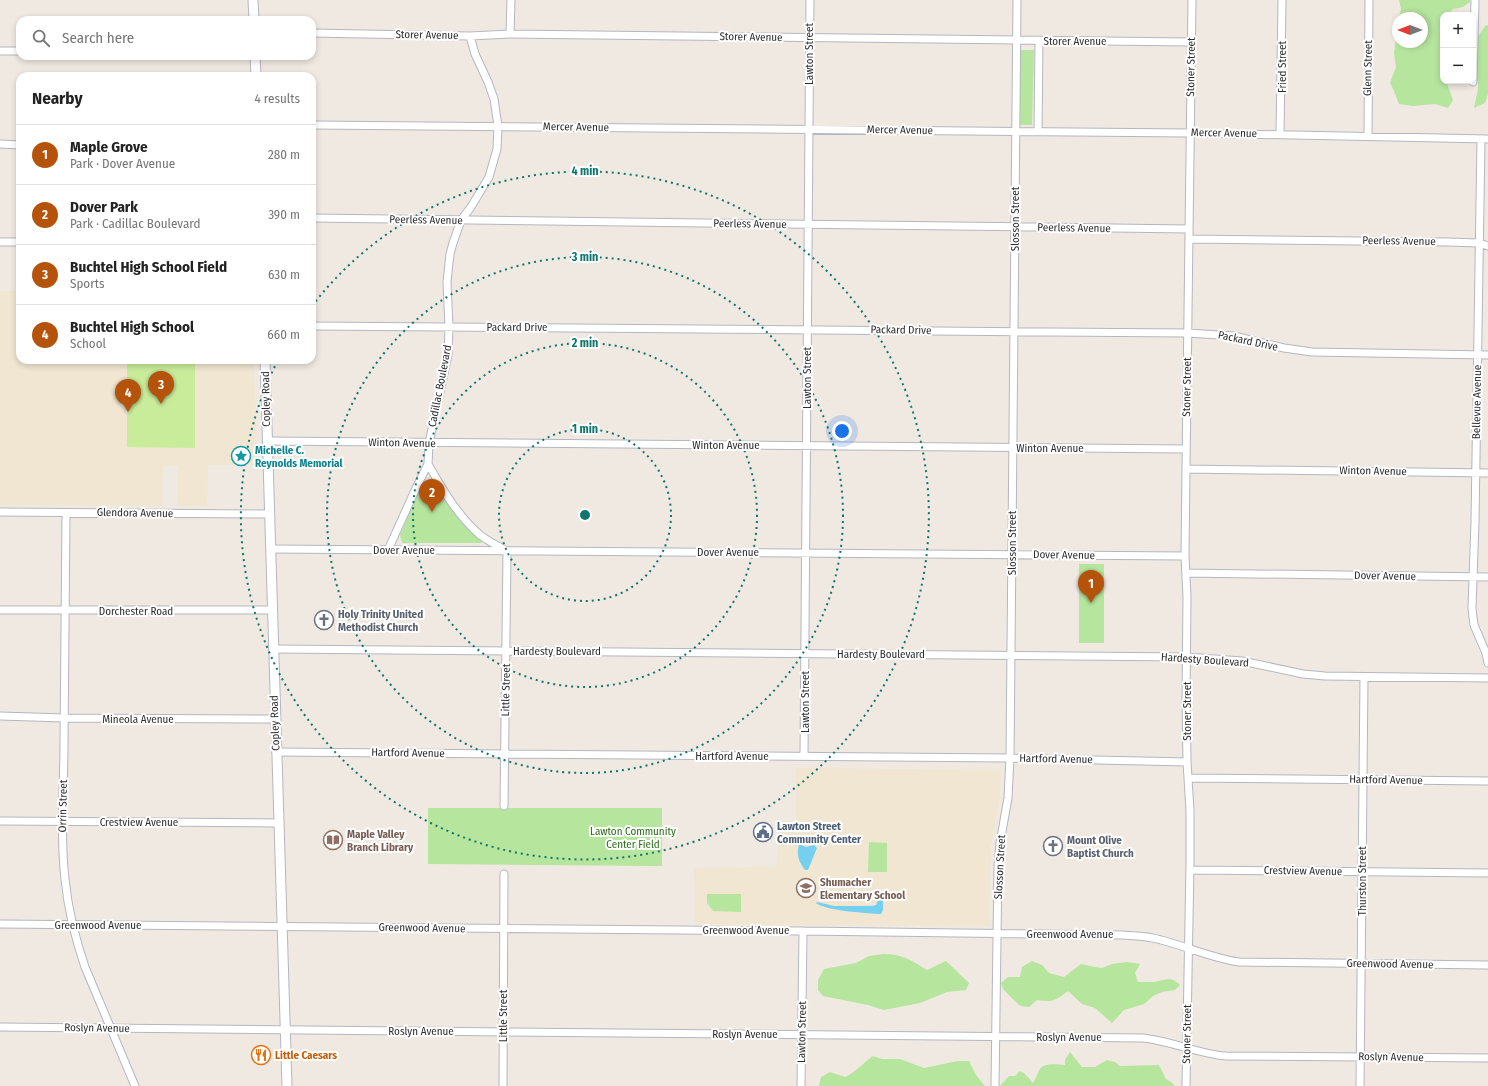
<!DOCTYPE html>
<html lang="en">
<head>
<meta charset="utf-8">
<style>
	:root { --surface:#fff; --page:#f6f6f6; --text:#222; --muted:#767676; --line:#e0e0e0; --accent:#b45309 }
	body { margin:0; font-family:"Fira Sans Condensed",sans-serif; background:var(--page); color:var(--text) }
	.controls { position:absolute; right:12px; top:12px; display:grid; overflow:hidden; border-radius:8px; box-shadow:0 2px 6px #0003 }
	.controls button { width:36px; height:36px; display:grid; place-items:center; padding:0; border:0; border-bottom:1px solid var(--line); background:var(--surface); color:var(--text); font:20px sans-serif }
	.compass { position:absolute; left:1392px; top:12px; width:36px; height:36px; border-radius:50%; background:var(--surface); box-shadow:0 2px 6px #0003; rotate:270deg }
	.you { position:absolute; left:842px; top:431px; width:14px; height:14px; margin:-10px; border:3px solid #fff; border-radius:50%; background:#1a73e8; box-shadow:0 0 0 6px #1a73e833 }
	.badge { display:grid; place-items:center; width:26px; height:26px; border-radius:50%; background:var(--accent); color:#fff; font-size:13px; font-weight:700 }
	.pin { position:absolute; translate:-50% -33px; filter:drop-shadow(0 1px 2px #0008) }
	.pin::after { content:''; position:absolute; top:21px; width:14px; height:12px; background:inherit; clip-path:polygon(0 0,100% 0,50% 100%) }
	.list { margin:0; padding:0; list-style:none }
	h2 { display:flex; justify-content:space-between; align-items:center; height:52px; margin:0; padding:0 16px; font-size:17px }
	h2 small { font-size:13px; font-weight:400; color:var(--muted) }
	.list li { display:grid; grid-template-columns:26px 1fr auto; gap:12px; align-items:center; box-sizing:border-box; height:60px; padding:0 16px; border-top:1px solid var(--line) }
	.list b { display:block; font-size:15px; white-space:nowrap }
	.list p { margin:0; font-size:13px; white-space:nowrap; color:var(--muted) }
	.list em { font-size:13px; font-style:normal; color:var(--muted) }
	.icon { flex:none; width:22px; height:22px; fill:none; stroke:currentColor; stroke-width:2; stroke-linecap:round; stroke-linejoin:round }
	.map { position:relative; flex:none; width:1488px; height:1086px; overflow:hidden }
	.search { position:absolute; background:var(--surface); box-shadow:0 2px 6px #0003; left:16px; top:16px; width:300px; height:44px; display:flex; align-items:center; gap:10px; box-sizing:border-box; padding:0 14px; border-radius:12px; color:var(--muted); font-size:15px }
	.panel { position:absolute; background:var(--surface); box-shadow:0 2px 6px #0003; left:16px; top:72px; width:300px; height:292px; border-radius:12px }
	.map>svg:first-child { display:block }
	.education { fill:#f0e6d1 }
	.green { fill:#b6e59e }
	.pitch { fill:#c9ec9a }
	.water { fill:#75cff0 }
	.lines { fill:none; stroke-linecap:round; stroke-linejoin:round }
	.street-casing { stroke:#b4b7c1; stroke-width:9 }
	.secondary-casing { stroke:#b4b7c1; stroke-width:11 }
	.street { stroke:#fff; stroke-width:7 }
	.secondary { stroke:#fff; stroke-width:9 }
	.ring { fill:none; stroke:#0f766e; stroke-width:2; stroke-dasharray:2 4 }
	.labels { text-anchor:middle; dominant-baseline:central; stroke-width:4; stroke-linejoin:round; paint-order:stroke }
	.street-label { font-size:11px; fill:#2e2e2e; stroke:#fff }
	.culture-label { font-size:11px; font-weight:bold; fill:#0d838f; stroke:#fff; text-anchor:start }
	.worship-label { font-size:11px; font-weight:bold; fill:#5b616d; stroke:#fff; text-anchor:start }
	.service-label { font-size:11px; font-weight:bold; fill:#4e5e75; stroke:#fff; text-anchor:start }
	.park-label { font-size:11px; fill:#2c6e1b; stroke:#fff }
	.education-label { font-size:11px; font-weight:bold; fill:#785e54; stroke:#fff; text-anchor:start }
	.food-label { font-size:11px; font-weight:bold; fill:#c56008; stroke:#fff; text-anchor:start }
	.centre { fill:#0f766e; stroke:#fff; stroke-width:2 }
	.ring-label { font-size:12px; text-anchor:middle; font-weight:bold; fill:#0f766e; stroke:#fff; stroke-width:4; stroke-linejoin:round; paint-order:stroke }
</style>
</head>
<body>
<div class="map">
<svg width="1488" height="1086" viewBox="0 0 1488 1086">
	<rect width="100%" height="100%" fill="#efe9e1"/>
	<path class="education" d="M0,291H20V360H254L257,465H208L207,506H177L178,466H163L162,506L0,505Z
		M796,768L1001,770L1000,798L991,847L989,925L988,926L695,924L694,869L777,866L779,821H796Z"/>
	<path class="green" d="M1399,0H1470V2L1463,7L1453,9L1447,15H1443V50L1441,51L1440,62L1443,64V81H1446L1453,100L1448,108L1435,104L1413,106L1399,104L1394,91L1390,83L1396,67L1394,53L1398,25V42H1422V18H1399L1401,9Z
		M1488,25V94L1485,103L1474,108L1478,89L1477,38L1485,26Z
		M1020,50H1034L1032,125H1020Z
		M428,483L436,485C449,508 461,523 481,540L482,543H402L400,535L420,489L422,486Z
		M1079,564H1104V643H1079Z
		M428,808H662V866L428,864Z
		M869,842L887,843V872H868Z
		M707,894H741V912L713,911L707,903Z
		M883,954C902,954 911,960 927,970L946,961L969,983L966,990L947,992L920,1003L884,1010L868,1005L823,996L818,990V980L824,969L856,963L869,956Z
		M1032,961L1042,965L1049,973L1064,977L1081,964L1094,967L1102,968L1112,964L1127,962L1140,964L1135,973L1138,982C1143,982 1149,982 1154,982C1166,980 1171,976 1180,985L1175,990L1162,992L1153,996L1144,1004L1124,1010L1112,1023L1095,1008L1082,1004L1068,991C1056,1000 1053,1003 1037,1000L1029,1007L1020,1006L1003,989L1001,983L1008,977H1020L1022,967Z
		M1070,1052L1082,1067H1095L1107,1060L1115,1062L1120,1066L1159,1065L1166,1079L1171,1082L1175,1086H1000L1009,1076H1015L1020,1071L1024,1073L1033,1083C1036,1079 1038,1072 1040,1069C1046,1062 1057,1065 1065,1065V1060Z
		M873,1056L882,1059H900L924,1068L958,1061H969L976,1075L985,1086H819L821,1077L830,1072L845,1077C856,1072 863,1063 873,1056Z"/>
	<path class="pitch" d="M127,360H195V448L127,447Z"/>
	<path class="water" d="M799,844L806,847L814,845L817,848L808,870H805C799,862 796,855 799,844Z
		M882,899L883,901V910L881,914C870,914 823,910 816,903L817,902L834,906H872L876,905L878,900Z"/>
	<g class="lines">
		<defs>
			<path id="street" d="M312,33L470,36L510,34L1190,42
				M510,34L511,0
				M0,51H20
				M1473,82L1475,0
				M312,125L1190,133L1488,139
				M1038,131L1039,41
				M1280,134L1282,0
				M1368,136L1369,0
				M1481,139L1475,522L1472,608L1474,625L1486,653L1488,663
				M0,144L20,145
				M312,218L1189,229
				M1189,239L1447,242L1479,243L1488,246
				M0,242H20
				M312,326L1188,333L1234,336L1284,348L1312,352L1488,355
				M267,441L1186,449
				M428,464C443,490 457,515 480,535C488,541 498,546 507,551L504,806
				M1186,469L1488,473
				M0,512L269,514
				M66,513C66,589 64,666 64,742C64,788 60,834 65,879C68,909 75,938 85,967L135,1086
				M271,549L1185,556
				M388,550L416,488L428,464L429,443L448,355L449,327L447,282L450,254L453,243L461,220L471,207L489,177L497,149L498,126L494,99L488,82L475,54L470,36
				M1186,573L1488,577
				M0,610H272
				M273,649L1187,657L1242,661L1303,674L1325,676L1488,678
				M0,716L64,718L275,719
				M276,752L1010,758L1187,762
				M804,756L810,0
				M1189,778L1488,781
				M0,821L279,823
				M1190,870L1488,873
				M0,924L803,931L1122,935C1135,936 1149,936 1161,940C1188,947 1212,958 1239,962L1488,965
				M0,1027L1143,1038C1172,1041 1198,1054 1226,1056L1488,1058
				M503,1086L504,874
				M801,1086L803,931
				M995,1086L998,865L1000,843L1008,798L1010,758L1017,0
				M1186,1086L1190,864V811L1187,762L1186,700L1187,597L1185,556L1186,469L1192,0
				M1360,1086L1364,677"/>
			<path id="secondary" d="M253,0L254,20
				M255,56L256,76
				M265,360L287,1086"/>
		</defs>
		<use href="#street" class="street-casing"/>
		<use href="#secondary" class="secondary-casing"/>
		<use href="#street" class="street"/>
		<use href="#secondary" class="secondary"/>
	</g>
	<g class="ring">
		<circle cx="585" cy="515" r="86"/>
		<circle cx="585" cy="515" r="172"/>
		<circle cx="585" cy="515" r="258"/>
		<path d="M312 306A344 344 0 1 1 277 362"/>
	</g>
	<defs>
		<symbol id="sight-ring" viewBox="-11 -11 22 22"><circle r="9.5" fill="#fff" stroke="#0f9aa8" stroke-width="1.5"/><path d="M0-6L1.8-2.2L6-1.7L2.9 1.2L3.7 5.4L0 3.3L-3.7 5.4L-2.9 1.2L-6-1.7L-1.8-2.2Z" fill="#0f9aa8"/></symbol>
		<symbol id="church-ring" viewBox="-11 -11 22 22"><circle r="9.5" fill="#fff" stroke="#6b7280" stroke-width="1.5"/><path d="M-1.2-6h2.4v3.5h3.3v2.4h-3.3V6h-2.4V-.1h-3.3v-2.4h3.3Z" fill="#6b7280"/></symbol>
		<symbol id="civic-ring" viewBox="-11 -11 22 22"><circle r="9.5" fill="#fff" stroke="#5c6f8a" stroke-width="1.5"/><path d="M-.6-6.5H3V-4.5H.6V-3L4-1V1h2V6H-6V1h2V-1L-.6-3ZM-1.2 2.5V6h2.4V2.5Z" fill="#5c6f8a"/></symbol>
		<symbol id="library-ring" viewBox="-11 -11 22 22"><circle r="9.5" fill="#fff" stroke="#8d6e63" stroke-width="1.5"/><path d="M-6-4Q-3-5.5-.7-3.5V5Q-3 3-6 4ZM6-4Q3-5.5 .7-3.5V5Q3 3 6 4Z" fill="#8d6e63"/></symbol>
		<symbol id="school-ring" viewBox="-11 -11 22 22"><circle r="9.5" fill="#fff" stroke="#8d6e63" stroke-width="1.5"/><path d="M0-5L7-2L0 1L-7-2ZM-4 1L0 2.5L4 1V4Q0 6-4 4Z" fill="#8d6e63"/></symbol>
		<symbol id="restaurant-ring" viewBox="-11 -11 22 22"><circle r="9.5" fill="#fff" stroke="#e8710a" stroke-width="1.5"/><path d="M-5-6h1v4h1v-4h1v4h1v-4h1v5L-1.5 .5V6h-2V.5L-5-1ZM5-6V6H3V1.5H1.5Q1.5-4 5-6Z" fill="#e8710a"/></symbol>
	</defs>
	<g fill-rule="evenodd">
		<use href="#sight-ring" x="230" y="445" width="22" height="22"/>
		<use href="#church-ring" x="313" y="609" width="22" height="22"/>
		<use href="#civic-ring" x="752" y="821" width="22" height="22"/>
		<use href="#library-ring" x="322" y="829" width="22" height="22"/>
		<use href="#church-ring" x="1042" y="835" width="22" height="22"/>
		<use href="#school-ring" x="795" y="877" width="22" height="22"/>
		<use href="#restaurant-ring" x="250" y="1044" width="22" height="22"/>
	</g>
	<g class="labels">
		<g class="street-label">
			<text transform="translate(427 35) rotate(1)">Storer Avenue</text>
			<text transform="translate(751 37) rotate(1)">Storer Avenue</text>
			<text x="1075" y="41">Storer Avenue</text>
			<text transform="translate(809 54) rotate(-90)">Lawton Street</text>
			<text transform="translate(1191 67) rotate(-89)">Stoner Street</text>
			<text transform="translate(1282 67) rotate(-90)">Fried Street</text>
			<text transform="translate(1368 68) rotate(-89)">Glenn Street</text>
			<text transform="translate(576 127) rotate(1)">Mercer Avenue</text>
			<text transform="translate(900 130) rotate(1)">Mercer Avenue</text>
			<text transform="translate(1224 133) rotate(1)">Mercer Avenue</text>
			<text transform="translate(1015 219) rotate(-90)">Slosson Street</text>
			<text transform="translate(426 220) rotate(1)">Peerless Avenue</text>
			<text transform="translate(750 224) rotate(1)">Peerless Avenue</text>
			<text transform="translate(1074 228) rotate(1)">Peerless Avenue</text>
			<text transform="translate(1399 241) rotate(1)">Peerless Avenue</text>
			<text x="517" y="327">Packard Drive</text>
			<text transform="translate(901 330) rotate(1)">Packard Drive</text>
			<text transform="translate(1248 341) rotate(12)">Packard Drive</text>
			<text transform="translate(807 378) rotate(-90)">Lawton Street</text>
			<text transform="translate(440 386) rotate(-79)">Cadillac Boulevard</text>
			<text transform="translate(1187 387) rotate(-89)">Stoner Street</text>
			<text transform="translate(266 399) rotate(-91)">Copley Road</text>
			<text transform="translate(1477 402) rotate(-89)">Bellevue Avenue</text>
			<text transform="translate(402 443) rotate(1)">Winton Avenue</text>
			<text x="726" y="445">Winton Avenue</text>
			<text x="1050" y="448">Winton Avenue</text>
			<text transform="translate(1373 471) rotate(1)">Winton Avenue</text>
			<text transform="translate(135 513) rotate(1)">Glendora Avenue</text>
			<text transform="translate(1012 543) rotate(-90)">Slosson Street</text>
			<text x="404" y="550">Dover Avenue</text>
			<text x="728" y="552">Dover Avenue</text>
			<text transform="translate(1064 555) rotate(1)">Dover Avenue</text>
			<text transform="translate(1385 576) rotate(1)">Dover Avenue</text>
			<text x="136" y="611">Dorchester Road</text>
			<text x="557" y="651">Hardesty Boulevard</text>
			<text x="881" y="654">Hardesty Boulevard</text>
			<text transform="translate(1205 660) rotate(4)">Hardesty Boulevard</text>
			<text transform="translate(506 690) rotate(-89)">Little Street</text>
			<text transform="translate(805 702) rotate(-90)">Lawton Street</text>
			<text transform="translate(1187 711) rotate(-90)">Stoner Street</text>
			<text x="138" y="719">Mineola Avenue</text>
			<text transform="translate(275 723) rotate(-92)">Copley Road</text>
			<text transform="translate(408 753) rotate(1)">Hartford Avenue</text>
			<text x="732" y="756">Hartford Avenue</text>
			<text transform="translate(1056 759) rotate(1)">Hartford Avenue</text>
			<text transform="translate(1386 780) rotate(1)">Hartford Avenue</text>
			<text transform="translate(63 806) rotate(-89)">Orrin Street</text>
			<text x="139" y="822">Crestview Avenue</text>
			<text transform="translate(1000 867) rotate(-87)">Slosson Street</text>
			<text transform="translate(1303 871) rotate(1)">Crestview Avenue</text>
			<text transform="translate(1362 881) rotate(-90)">Thurston Street</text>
			<text x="98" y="925">Greenwood Avenue</text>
			<text transform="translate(422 928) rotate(1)">Greenwood Avenue</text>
			<text x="746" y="930">Greenwood Avenue</text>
			<text x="1070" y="934">Greenwood Avenue</text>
			<text transform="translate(1390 964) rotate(1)">Greenwood Avenue</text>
			<text transform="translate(503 1016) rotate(-90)">Little Street</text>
			<text transform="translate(97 1028) rotate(1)">Roslyn Avenue</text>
			<text x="421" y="1031">Roslyn Avenue</text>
			<text transform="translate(802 1032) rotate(-89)">Lawton Street</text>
			<text x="745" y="1034">Roslyn Avenue</text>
			<text transform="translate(1187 1034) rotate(-89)">Stoner Street</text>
			<text x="1069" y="1037">Roslyn Avenue</text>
			<text transform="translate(1391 1057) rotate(1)">Roslyn Avenue</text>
		</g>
		<g class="culture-label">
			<text x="255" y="450">Michelle C.<tspan x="255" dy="13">Reynolds Memorial</tspan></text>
		</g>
		<g class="worship-label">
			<text x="338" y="614">Holy Trinity United<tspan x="338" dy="13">Methodist Church</tspan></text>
			<text x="1067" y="840">Mount Olive<tspan x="1067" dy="13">Baptist Church</tspan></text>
		</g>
		<g class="service-label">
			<text x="777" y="826">Lawton Street<tspan x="777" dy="13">Community Center</tspan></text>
		</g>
		<g class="park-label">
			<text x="633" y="831">Lawton Community<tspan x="633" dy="13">Center Field</tspan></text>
		</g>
		<g class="education-label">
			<text x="347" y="834">Maple Valley<tspan x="347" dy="13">Branch Library</tspan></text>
			<text x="820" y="882">Shumacher<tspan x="820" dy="13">Elementary School</tspan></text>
		</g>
		<g class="food-label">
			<text x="275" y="1055">Little Caesars</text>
		</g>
	</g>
	<circle cx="585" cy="515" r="6" class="centre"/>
	<g class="ring-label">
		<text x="585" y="175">4 min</text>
		<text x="585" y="261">3 min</text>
		<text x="585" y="347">2 min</text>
		<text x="585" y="433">1 min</text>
	</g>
</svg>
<div class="controls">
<button>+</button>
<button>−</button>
</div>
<svg class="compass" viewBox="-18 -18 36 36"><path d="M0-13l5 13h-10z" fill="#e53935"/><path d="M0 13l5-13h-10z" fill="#767676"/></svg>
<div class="you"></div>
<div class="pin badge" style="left:1091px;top:603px">1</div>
<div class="pin badge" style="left:432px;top:512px">2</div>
<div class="pin badge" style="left:161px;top:404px">3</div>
<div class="pin badge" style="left:128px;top:412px">4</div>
<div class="search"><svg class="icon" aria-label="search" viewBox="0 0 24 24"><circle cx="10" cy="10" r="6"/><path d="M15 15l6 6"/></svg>Search here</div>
<section class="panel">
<h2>Nearby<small>4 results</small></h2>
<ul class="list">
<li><span class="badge">1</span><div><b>Maple Grove</b><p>Park · Dover Avenue</p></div><em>280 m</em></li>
<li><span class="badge">2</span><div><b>Dover Park</b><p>Park · Cadillac Boulevard</p></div><em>390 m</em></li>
<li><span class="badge">3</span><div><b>Buchtel High School Field</b><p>Sports</p></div><em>630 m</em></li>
<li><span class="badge">4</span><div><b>Buchtel High School</b><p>School</p></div><em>660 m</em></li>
</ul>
</section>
</div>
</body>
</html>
